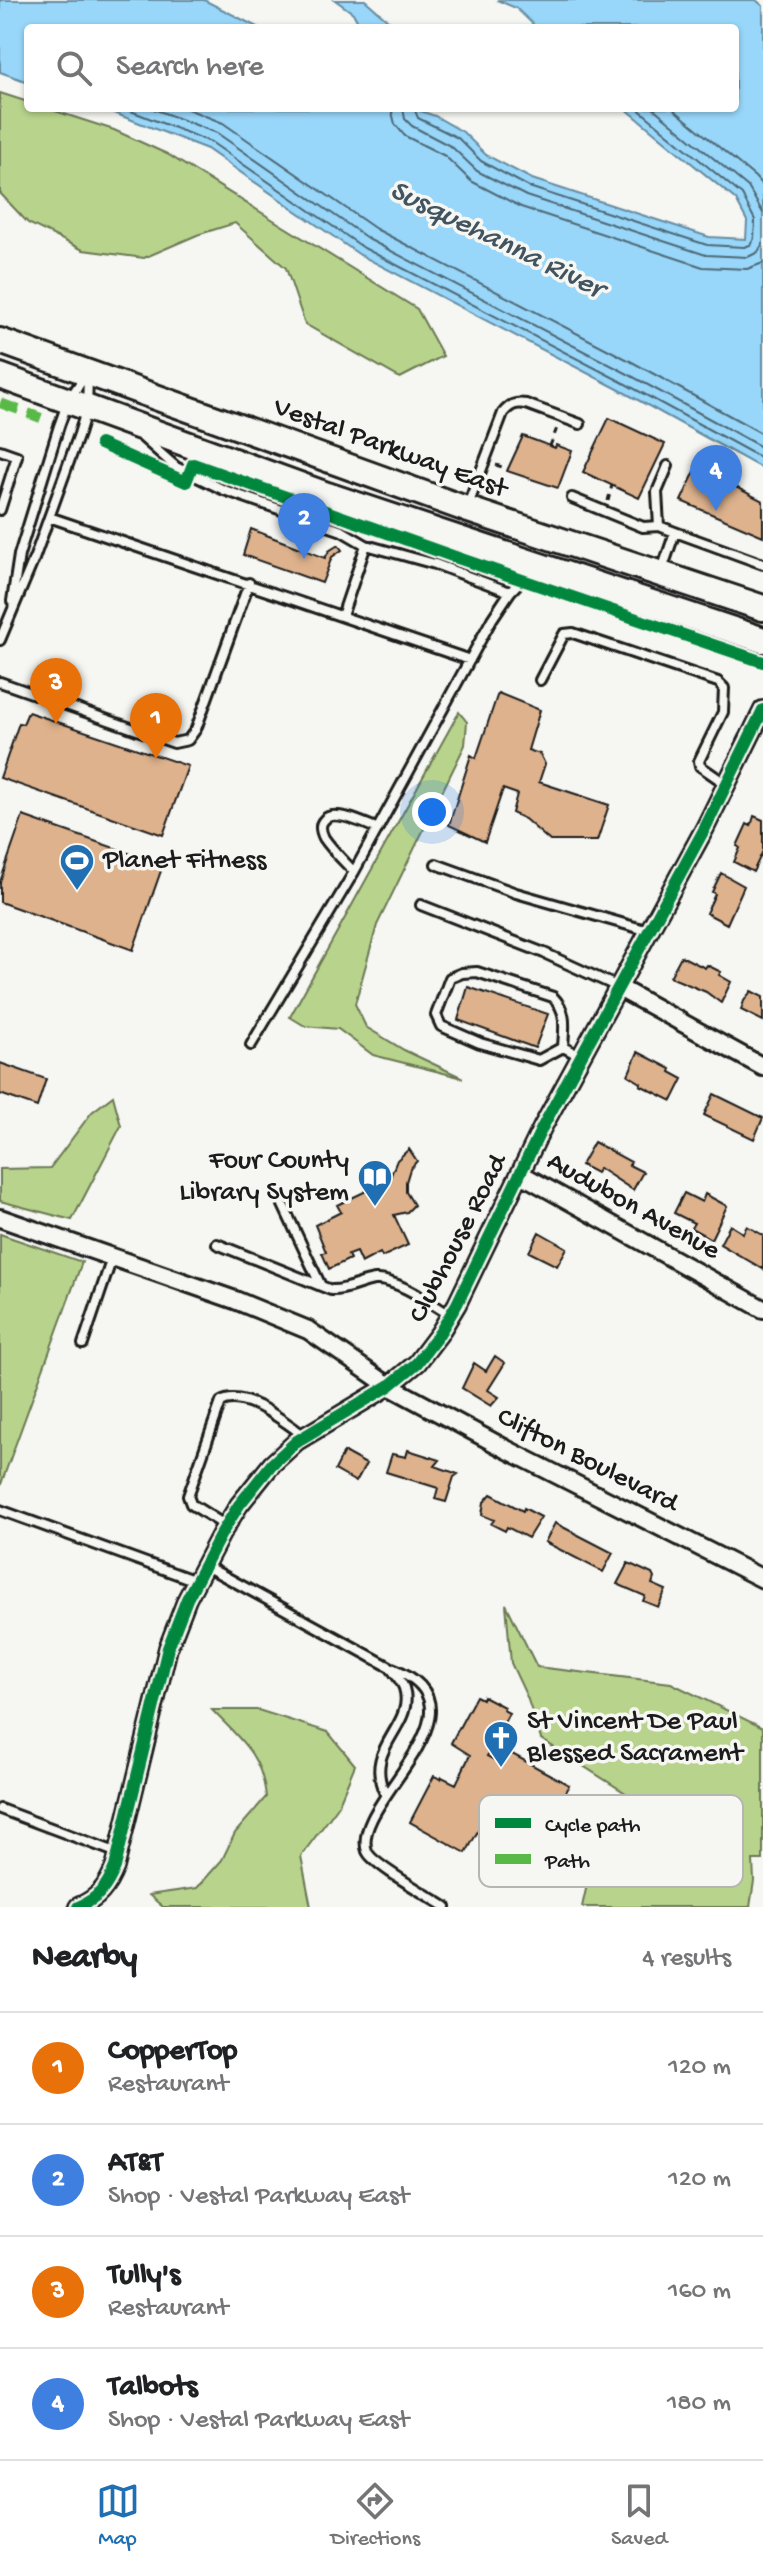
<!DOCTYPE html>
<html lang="en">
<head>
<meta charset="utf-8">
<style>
	:root { --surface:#fff; --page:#f2f2f2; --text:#202124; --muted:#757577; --line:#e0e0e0; --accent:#1f6fb2 }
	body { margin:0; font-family:"Gochi Hand",sans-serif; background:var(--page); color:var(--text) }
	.you { position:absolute; left:432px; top:812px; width:28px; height:28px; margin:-20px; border:6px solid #fff; border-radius:50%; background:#1a73e8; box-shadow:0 0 0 12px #1a73e833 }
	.badge { display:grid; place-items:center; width:52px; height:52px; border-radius:50%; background:var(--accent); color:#fff; font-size:26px; font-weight:700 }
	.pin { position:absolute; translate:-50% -66px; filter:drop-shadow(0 2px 4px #0008) }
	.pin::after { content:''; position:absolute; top:42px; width:28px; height:24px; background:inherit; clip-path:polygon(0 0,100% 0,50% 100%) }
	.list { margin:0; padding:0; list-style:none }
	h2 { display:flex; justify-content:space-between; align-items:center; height:104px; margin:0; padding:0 32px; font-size:34px }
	h2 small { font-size:26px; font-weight:400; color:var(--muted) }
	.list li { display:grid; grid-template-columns:52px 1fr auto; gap:24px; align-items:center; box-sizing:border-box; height:112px; padding:0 32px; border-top:2px solid var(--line) }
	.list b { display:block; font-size:30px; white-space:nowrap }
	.list p { margin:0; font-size:26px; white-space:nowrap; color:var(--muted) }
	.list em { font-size:26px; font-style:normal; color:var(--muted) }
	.icon { flex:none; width:44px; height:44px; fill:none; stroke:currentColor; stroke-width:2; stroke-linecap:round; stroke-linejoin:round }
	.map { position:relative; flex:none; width:763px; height:1907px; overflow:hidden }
	.search { position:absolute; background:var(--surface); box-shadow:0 2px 6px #0004; left:24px; right:24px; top:24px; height:88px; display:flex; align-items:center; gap:20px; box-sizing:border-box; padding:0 28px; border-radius:8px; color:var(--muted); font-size:30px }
	.sheet { height:552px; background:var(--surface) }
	nav { display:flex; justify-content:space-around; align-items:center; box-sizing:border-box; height:112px; border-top:2px solid var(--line); background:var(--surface); font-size:22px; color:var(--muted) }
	nav a { display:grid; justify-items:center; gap:4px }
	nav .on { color:var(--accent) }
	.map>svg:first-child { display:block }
	.green { fill:#b8d48c; stroke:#6a7854; stroke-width:2 }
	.water { fill:#98d7fa; stroke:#668ca1; stroke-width:2 }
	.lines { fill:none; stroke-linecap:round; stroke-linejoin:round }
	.shore { stroke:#4e6775; stroke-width:2 }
	.building { fill:#ddb28d; stroke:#1c1c1c; stroke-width:2 }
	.lane-casing { stroke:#1c1c1c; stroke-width:14 }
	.street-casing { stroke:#1c1c1c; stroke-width:22 }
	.primary-casing { stroke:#1c1c1c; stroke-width:30 }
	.path { stroke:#1c1c1c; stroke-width:3; stroke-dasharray:6 6; stroke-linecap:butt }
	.lane { stroke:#f6f6f2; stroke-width:8 }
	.street { stroke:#f6f6f2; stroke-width:16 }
	.primary { stroke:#f6f6f2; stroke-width:24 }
	.quiet { stroke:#58b947; stroke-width:10; stroke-dasharray:20 10; stroke-linecap:butt }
	.cycleway-casing { stroke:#f6f6f2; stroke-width:17 }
	.cycleway { stroke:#00873e; stroke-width:12 }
	.labels { text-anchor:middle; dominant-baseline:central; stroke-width:7; stroke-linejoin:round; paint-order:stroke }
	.street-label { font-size:28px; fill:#1c1c1c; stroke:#f6f6f2 }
	.poi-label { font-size:28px; fill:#1c1c1c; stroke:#f6f6f2; text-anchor:start }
	.water-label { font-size:30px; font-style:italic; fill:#41545f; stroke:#f6f6f2 }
	.key { fill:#f6f6f2; stroke:#b5b5b2; stroke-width:2 }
	.key-label { font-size:22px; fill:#1c1c1c }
</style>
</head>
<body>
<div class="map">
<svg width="763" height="1907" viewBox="0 0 763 1907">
	<rect width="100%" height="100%" fill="#f6f6f2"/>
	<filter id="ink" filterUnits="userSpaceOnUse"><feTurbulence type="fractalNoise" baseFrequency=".0125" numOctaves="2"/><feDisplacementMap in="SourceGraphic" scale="16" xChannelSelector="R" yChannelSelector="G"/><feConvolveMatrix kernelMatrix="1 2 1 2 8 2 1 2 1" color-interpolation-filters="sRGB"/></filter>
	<g filter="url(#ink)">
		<path class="green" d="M0,93L28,102V108H46L114,130L167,154L417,309L443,356L400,378L305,324L286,268L235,223L197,235L144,258L83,250L28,223L0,193Z
			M459,712L467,722L465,745L377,925L355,1004L366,1027L404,1050L463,1078L373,1055L338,1029L305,1026L290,1017Z
			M113,1096L121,1126L72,1220L0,1201V1169L50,1168L92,1112Z
			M0,1234L82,1262L0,1487Z
			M506,1604L537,1667L671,1683L763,1728V1860H753L754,1881L750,1907H582L590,1871L619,1816L627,1794L541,1739L527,1697L511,1663Z
			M212,1710H258L328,1732L355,1765L337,1808L301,1856L311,1907H163L149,1895L197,1888L222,1860L235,1833L266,1797C262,1755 240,1739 212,1710Z"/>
		<path class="water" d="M0,0H204L259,28H28V82L0,72Z
			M335,0H365L397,28H361L353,13Z
			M497,0H756L763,6V469L618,389L360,255L207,149L101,108H412L435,116L463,132L486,155L532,179L709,237L746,239L747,221L736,200L625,108H735V28H537L516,8Z"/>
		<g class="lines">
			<path class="shore" d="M123,108L211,142L364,248L622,382L763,459
				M151,108L217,133L370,240L626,373L763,448
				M185,108L223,123L376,229L632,362L763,434
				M391,108L395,124L405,136L445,156L471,181L521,207L703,267L747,269L763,263
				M403,108L405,119L412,126L452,147L477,171L526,196L706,255L748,257L758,252L763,243
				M414,108L418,118L458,138L481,161L529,187L707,245L744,247L750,245L754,239L755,220L742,195L637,108
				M653,108L748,187L763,213
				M672,108L755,177L763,186"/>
		</g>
		<path class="building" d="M609,418L665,444L639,498L583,472Z
			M523,436L555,448L556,445L572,451L558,488L507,471Z
			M697,467L763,501V536L681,501Z
			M251,529L325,558L329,551L338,545L342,550L332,557L322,583L243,555Z
			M498,693L540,710L528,750L540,754L545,764L539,782L609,805L597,841H550L525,819L512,813L517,794L503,789L485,842L449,825L471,755L476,758Z
			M28,712L188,766L163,835L0,778L19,723L23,724Z
			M23,816L163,865L133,950L0,902V882Z
			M754,816L763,820V851L753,872L734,862L740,848L737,846L747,824L751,826Z
			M721,873L744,886L727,924L706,913L715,894L712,892Z
			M681,956L705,968L707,965L721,972L719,975L731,982L721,1003L706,992L670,977Z
			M468,987L548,1014L535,1048L458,1020Z
			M751,991L763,997V1021L741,1010L744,1001Z
			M638,1052L671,1069L670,1072L683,1079L672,1101L640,1085L641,1083L628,1075Z
			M0,1063L46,1079L37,1107L0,1094Z
			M714,1094L763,1118L754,1139L704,1115Z
			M594,1142L631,1162L629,1165L643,1172L633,1190L599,1168L596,1173L581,1165Z
			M409,1149L417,1161L410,1169L406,1182V1192L414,1205L407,1212L394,1215L408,1245L382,1257L380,1253L361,1263L356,1252L348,1255L350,1259L329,1269L322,1253L326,1252L315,1225L341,1212L337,1205L385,1182L387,1185L397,1160Z
			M684,1193L702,1202L705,1194L727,1206L711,1239L691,1228L694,1223L674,1213Z
			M730,1225L743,1233L747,1226L763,1235V1269L720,1244Z
			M539,1232L567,1248L557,1266L529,1252Z
			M495,1356L505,1363L488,1390L499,1397L491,1406L462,1388L474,1363L486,1371Z
			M408,1450L440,1460L435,1466L458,1474L454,1477L446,1502L435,1499L438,1488L386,1472L392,1454L406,1457Z
			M344,1452L366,1464L356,1482L335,1470Z
			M491,1494L523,1511L524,1508L541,1517L528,1538L507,1527L505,1531L491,1524L494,1520L482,1515L484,1502Z
			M555,1523L613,1553L603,1572L545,1542Z
			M628,1563L652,1574L654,1578L652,1584L666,1590L658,1607L643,1601L645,1596L617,1584Z
			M476,1696L482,1699L483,1696L504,1707L503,1710L509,1713L487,1756L498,1762L505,1750L569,1785L536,1844L485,1818L466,1853L410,1822L434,1776L441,1779L442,1777L456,1784L470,1755L451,1743Z"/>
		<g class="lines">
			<defs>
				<path id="lane" d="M142,437L176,467L224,490L342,531L366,545L435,564L510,592
					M0,450L17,456L0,510
					M572,498L643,527L659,526L675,532
					M468,505L503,413C510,405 515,402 526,404L580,424
					M49,517L470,660
					M659,526L657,492L668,466
					M662,570L675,532L763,564
					M12,601L19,555L59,426L68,401L85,376
					M342,616L366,545
					M0,640L34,559L79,434L87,408L88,377
					M540,680L564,634L573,633L718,682L724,688L723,712L699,761L700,766L726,784
					M0,682L174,743L188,740L196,729L249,583
					M436,864L516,893L649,931
					M354,872C344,861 332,850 324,838C321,832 319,825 324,820C333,808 366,824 378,829
					M421,905L544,953L618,987
					M251,1045L354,872L492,619L510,592L533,568
					M563,1047C564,1028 568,1012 553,997L477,972L462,973L450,978L436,1015L441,1026L480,1043L539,1060L563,1047L580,1056
					M283,1205L321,1286
					M217,1244L331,1290C347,1291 359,1282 375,1280C396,1278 432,1304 450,1315
					M83,1344L112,1258
					M0,1510L196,1581
					M226,1526L191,1504L188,1496L221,1402C243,1389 286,1422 304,1436
					M204,1565L390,1667C499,1708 349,1802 367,1851C371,1864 431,1897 446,1907
					M385,1794C362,1746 416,1727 404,1688C401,1680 395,1674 390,1667
					M0,1809L118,1853"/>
				<path id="street" d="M619,988L763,1067
					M521,1174L763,1309
					M0,1218L235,1300L308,1330L389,1386L506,1449L763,1579
					M78,1907C98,1899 107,1887 115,1867L168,1648L187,1599L221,1534L239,1505L272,1464L297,1441L389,1386L417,1363L439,1334L457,1304L542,1128L705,828L763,710"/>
				<path id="primary" d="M0,341L466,509L763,608
					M0,376L327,495L763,640"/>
			</defs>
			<use href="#lane" class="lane-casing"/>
			<use href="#street" class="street-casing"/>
			<use href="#primary" class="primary-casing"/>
			<path class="path" d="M550,446L557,428
				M496,465L508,469
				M608,501L612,485"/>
			<use href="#lane" class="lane"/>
			<use href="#street" class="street"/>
			<use href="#primary" class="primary"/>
			<path class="quiet" d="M0,403L41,418"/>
			<defs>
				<path id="cycleway" d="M100,444L186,482L193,464L458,558L763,662
					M78,1907C98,1899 107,1887 115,1867L168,1648L187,1599L221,1534L239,1505L272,1464L297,1441L389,1386L417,1363L439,1334L457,1304L542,1128L705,828L763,710"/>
			</defs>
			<use href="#cycleway" class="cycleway-casing"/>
			<use href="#cycleway" class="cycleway"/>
		</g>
	</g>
	<defs>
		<symbol id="stadium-pin" viewBox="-11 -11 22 30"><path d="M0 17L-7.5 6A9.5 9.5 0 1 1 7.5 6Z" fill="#1f6fb2" stroke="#f6f6f2"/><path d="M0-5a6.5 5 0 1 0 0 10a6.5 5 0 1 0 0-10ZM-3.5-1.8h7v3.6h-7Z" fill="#fff"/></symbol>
		<symbol id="library-pin" viewBox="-11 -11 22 30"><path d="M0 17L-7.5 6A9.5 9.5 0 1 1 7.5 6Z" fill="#1f6fb2" stroke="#f6f6f2"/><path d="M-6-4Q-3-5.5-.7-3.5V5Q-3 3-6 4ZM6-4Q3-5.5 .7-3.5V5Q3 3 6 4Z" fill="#fff"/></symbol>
		<symbol id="church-pin" viewBox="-11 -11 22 30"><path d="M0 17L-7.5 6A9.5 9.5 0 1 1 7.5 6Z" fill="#1f6fb2" stroke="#f6f6f2"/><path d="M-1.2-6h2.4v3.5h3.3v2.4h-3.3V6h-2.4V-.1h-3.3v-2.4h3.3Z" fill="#fff"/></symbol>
	</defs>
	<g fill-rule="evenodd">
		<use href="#stadium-pin" x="57" y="841" width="40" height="54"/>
		<use href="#library-pin" x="355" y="1157" width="40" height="54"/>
		<use href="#church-pin" x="481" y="1718" width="40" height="54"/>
	</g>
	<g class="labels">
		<g class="street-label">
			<text transform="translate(390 449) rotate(20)">Vestal Parkway East</text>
			<text transform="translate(633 1207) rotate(29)">Audubon Avenue</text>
			<text transform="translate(459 1239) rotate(-63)">Clubhouse Road</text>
			<text transform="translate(587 1461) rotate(27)">Clifton Boulevard</text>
		</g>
		<g class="poi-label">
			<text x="103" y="861">Planet Fitness</text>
			<text x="349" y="1161" text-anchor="end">Four County<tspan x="349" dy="32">Library System</tspan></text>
			<text x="527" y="1722">St Vincent De Paul<tspan x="527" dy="32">Blessed Sacrament</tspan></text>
		</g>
		<g class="water-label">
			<text transform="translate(496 241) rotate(26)">Susquehanna River</text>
		</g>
	</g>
	<rect x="479" y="1795" width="264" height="92" rx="12" class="key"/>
	<rect x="495" y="1818" width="36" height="10" fill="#00873e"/>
	<rect x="495" y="1854" width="36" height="10" fill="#58b947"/>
	<g class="key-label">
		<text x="545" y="1831">Cycle path</text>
		<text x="545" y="1867">Path</text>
	</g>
</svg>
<div class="you"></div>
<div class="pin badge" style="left:156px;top:759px;background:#e8710a">1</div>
<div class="pin badge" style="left:304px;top:559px;background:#3f7fe0">2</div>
<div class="pin badge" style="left:56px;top:724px;background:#e8710a">3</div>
<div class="pin badge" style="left:716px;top:511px;background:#3f7fe0">4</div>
<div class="search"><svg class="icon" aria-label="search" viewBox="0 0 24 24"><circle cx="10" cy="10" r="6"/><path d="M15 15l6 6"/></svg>Search here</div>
</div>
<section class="sheet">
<h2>Nearby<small>4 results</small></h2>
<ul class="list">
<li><span class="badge" style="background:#e8710a">1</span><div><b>CopperTop</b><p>Restaurant</p></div><em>120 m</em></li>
<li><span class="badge" style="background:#3f7fe0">2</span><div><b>AT&amp;T</b><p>Shop · Vestal Parkway East</p></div><em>120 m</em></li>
<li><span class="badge" style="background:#e8710a">3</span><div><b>Tully's</b><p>Restaurant</p></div><em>160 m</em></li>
<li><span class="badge" style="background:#3f7fe0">4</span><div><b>Talbots</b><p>Shop · Vestal Parkway East</p></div><em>180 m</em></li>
</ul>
</section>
<nav>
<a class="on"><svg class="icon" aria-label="map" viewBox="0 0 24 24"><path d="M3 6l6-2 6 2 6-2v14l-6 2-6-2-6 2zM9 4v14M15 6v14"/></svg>Map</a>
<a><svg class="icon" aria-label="directions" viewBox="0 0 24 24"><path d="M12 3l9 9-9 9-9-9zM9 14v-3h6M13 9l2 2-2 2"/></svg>Directions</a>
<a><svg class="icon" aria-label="saved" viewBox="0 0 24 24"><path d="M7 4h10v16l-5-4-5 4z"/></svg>Saved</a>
</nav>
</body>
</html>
